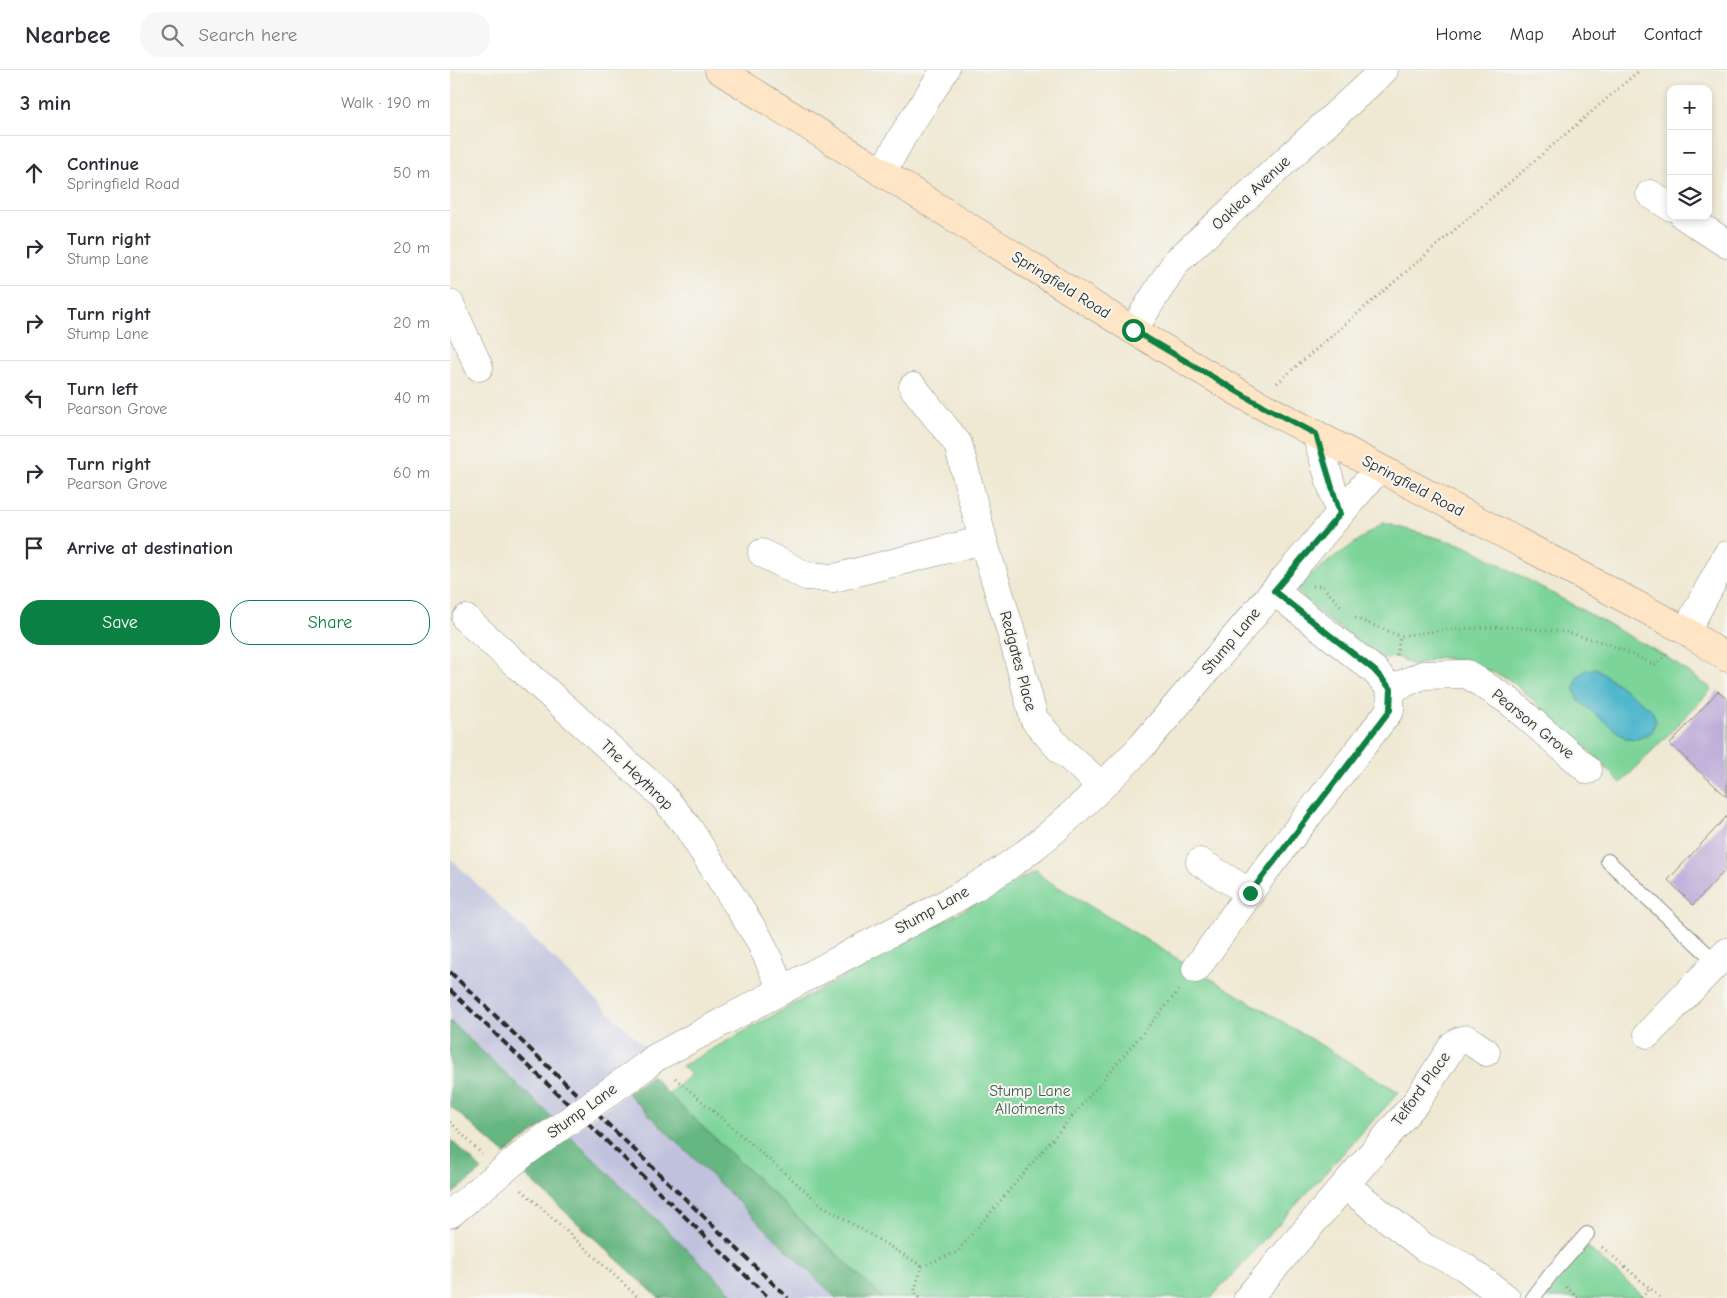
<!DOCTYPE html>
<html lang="en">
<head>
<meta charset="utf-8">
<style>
	:root { --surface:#fff; --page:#f7f7f7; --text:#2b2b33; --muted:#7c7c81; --line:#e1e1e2; --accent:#0b8043 }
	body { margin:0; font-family:"Comic Neue",sans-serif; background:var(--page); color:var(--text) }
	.controls { position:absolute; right:15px; top:15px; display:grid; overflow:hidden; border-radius:10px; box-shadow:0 2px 8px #0003 }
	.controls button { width:45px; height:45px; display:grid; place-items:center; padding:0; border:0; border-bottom:1px solid var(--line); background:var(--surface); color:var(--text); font:25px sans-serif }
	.stop { position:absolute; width:15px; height:15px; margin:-11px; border:4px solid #0b8043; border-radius:50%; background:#fff }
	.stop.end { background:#0b8043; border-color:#fff; box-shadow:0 1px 5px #0008 }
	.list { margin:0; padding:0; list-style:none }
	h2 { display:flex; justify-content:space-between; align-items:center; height:65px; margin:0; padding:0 20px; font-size:21px }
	h2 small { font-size:16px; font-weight:400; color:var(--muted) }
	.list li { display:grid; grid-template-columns:32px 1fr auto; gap:15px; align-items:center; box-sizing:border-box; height:75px; padding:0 20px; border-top:1px solid var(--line) }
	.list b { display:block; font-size:19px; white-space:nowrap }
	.list p { margin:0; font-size:16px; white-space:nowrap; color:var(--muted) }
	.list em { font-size:16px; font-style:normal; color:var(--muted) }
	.actions { display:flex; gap:10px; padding:15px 20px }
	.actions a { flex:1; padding:11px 0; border:1px solid var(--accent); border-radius:20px; text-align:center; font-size:18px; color:var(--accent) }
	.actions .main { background:var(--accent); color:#fff }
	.icon { flex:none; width:28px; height:28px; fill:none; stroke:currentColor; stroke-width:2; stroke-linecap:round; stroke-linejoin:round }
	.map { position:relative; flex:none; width:1277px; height:1228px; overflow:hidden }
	header { display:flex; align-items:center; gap:30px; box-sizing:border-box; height:70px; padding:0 25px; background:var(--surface); border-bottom:1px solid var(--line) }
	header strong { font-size:24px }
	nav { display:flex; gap:28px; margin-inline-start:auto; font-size:18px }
	.search { width:350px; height:45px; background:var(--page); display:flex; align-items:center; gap:12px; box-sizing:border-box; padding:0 18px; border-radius:20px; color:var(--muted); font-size:19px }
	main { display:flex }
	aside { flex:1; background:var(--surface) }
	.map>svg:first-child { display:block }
	.industrial { fill:#c0c2dd }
	.green { fill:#7cd498; stroke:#548062 }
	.forest { fill:#65b680; stroke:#487056 }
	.water { fill:#4cb5ca; stroke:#3c707a }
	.building { fill:#bba9d7 }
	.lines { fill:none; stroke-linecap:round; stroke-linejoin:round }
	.lane-casing { stroke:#8d8a7e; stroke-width:16 }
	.street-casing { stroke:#8d8a7e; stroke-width:29 }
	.secondary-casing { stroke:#8d8a7e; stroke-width:29 }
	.path { stroke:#8d8a7e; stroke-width:3; stroke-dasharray:1 4; stroke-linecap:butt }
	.lane { stroke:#fff; stroke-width:14 }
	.street { stroke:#fff; stroke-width:28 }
	.secondary { stroke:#fee5c5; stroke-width:28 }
	.rail { stroke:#2b2b2b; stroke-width:4; stroke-dasharray:8 4; stroke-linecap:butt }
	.street-bridge-casing { stroke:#8d8a7e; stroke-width:29; stroke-linecap:butt }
	.street-bridge { stroke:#fff; stroke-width:28 }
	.route { stroke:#0b8043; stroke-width:6 }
	.labels { text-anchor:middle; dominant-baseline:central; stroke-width:4; stroke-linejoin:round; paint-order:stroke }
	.street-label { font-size:16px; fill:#2b2b2b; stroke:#f6f6f2 }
	.park-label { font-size:16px; fill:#435e4c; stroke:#f6f6f2 }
</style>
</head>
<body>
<header>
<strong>Nearbee</strong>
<div class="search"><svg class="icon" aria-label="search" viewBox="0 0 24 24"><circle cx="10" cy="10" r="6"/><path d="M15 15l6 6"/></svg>Search here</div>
<nav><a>Home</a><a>Map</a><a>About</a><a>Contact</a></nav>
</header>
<main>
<aside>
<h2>3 min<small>Walk · 190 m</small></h2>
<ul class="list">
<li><svg class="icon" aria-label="ahead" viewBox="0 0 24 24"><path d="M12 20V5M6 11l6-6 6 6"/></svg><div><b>Continue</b><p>Springfield Road</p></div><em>50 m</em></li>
<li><svg class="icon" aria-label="right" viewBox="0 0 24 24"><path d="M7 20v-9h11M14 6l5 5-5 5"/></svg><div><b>Turn right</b><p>Stump Lane</p></div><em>20 m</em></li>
<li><svg class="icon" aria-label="right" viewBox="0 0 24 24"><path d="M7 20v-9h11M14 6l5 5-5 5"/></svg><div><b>Turn right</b><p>Stump Lane</p></div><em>20 m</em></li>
<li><svg class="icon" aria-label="left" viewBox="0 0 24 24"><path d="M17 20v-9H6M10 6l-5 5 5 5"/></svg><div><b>Turn left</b><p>Pearson Grove</p></div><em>40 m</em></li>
<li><svg class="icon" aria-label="right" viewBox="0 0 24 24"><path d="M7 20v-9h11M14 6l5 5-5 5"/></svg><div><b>Turn right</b><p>Pearson Grove</p></div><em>60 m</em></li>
<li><svg class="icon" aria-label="arrive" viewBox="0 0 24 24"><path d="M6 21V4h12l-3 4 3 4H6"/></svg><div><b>Arrive at destination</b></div></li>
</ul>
<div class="actions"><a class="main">Save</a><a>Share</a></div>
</aside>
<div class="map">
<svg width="1277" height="1228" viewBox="0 0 1277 1228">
	<rect width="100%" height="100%" fill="#f6f6f2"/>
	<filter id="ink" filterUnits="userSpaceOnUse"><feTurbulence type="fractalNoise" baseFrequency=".02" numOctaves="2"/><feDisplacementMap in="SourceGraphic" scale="10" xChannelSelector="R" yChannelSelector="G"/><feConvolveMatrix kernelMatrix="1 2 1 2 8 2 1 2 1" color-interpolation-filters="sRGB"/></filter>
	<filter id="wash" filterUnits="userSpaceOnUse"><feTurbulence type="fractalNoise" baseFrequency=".0096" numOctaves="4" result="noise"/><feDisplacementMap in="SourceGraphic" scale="20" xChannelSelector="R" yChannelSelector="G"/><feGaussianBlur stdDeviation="1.12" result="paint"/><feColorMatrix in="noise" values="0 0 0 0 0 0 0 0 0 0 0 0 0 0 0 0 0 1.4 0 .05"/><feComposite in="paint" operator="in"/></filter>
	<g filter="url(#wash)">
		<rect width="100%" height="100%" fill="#efe8d2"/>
		<path class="industrial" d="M0,788L198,980L103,1048L0,951Z
			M177,1023L386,1228H287L119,1065Z"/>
		<path class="green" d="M933,453L1017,476L1215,586L1262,619L1171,713L1130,672L1111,664L1096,653L1090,636L1058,608L1018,593L989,587L964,596L947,587L931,589L869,543L843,517Z
			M586,800L595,809L949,1022L761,1228H433L218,1024L241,1004L232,996Z
			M1135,1175L1195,1228H1095L1092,1225Z"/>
		<path class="forest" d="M0,951L103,1048L55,1084L0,1036Z
			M202,1005L218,1024L433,1228H386L177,1023Z
			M119,1065L287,1228H209L71,1101Z
			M0,1069L32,1100L0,1126Z"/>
		<path class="water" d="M1146,598L1202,640L1206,650L1202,662L1188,669L1175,668L1128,630L1124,618L1128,606L1136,600Z"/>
		<g id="blocks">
			<path class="building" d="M1268,621L1277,629V727L1220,674Z
				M1277,746V798L1243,835L1218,810Z"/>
		</g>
	</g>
	<g filter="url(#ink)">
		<use href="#blocks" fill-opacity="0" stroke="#8d8a7e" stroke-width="1"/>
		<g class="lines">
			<defs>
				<path id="lane" d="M1158,791L1267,893
					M1083,1228L1101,1204L1137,1164"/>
				<path id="street" d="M432,103L452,67L495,0
					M1200,124L1221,137
					M1234,146L1277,174
					M0,234L29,297
					M683,260L726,192L934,0
					M463,317L508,374L533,470
					M866,364L890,444
					M312,483L356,506L384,508L533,470L564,572L584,649L609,678L652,716
					M16,549L211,724L237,756L309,869L332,919
					M1236,561L1277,485
					M941,619L973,605L1017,604L1059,631L1138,700
					M750,792L800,823
					M746,899L815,801L940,640L941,619L924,600L824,521
					M1198,964L1277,882
					M194,997L205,988C275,950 345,913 415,876C473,846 533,817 584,777C623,746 658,711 692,676L929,398
					M895,1115L975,1178L1013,1196L1056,1228
					M0,1144L78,1080
					M798,1228L967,1031L1003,975L1009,971L1017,969L1036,982"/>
				<path id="secondary" d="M269,0L683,260L805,332L1236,561L1277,588"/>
			</defs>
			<use href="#lane" class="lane-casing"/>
			<use href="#street" class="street-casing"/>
			<use href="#secondary" class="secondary-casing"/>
			<path class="path" d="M827,313L1190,0
				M863,516H872L891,536
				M905,548L950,566L1002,559L1059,557L1115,562L1159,574L1205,595L1218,583
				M947,585L950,566
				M225,1008L373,1136L472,1196
				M0,1052L32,1084
				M72,1120L189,1228
				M1152,1177L1211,1228
				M1116,1217L1129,1228
				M469,1228L464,1222L472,1196L507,1182L730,919
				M1191,1228L1200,1218"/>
			<use href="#lane" class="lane"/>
			<use href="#street" class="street"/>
			<use href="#secondary" class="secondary"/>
			<path class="rail" d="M0,902L338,1228
				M0,920L319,1228"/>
			<defs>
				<path id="street-bridge" d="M78,1080L194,997"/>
			</defs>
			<use href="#street-bridge" class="street-bridge-casing"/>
			<use href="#street-bridge" class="street-bridge"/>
		</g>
	</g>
	<g class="lines" filter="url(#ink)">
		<path class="route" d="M683,260L805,332L866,364L890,444L824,521L924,600L941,619L940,640L800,823"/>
	</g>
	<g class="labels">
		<g class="street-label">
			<text transform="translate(801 123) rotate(-43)">Oaklea Avenue</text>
			<text transform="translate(611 215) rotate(32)">Springfield Road</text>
			<text transform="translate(963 416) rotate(28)">Springfield Road</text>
			<text transform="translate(781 571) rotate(-50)">Stump Lane</text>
			<text transform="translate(568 591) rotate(75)">Redgates Place</text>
			<text transform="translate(1083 654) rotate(39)">Pearson Grove</text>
			<text transform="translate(187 705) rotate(44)">The Heythrop</text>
			<text transform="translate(482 840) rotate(-29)">Stump Lane</text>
			<text transform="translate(971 1019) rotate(-54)">Telford Place</text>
			<text transform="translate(132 1041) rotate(-36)">Stump Lane</text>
		</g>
		<g class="park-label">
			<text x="580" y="1021">Stump Lane<tspan x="580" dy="18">Allotments</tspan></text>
		</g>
	</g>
</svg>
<div class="controls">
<button>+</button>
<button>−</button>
<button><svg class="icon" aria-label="layers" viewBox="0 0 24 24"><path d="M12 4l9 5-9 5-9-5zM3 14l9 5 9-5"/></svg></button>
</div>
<div class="stop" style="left:683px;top:260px"></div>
<div class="stop end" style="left:800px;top:823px"></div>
</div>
</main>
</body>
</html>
